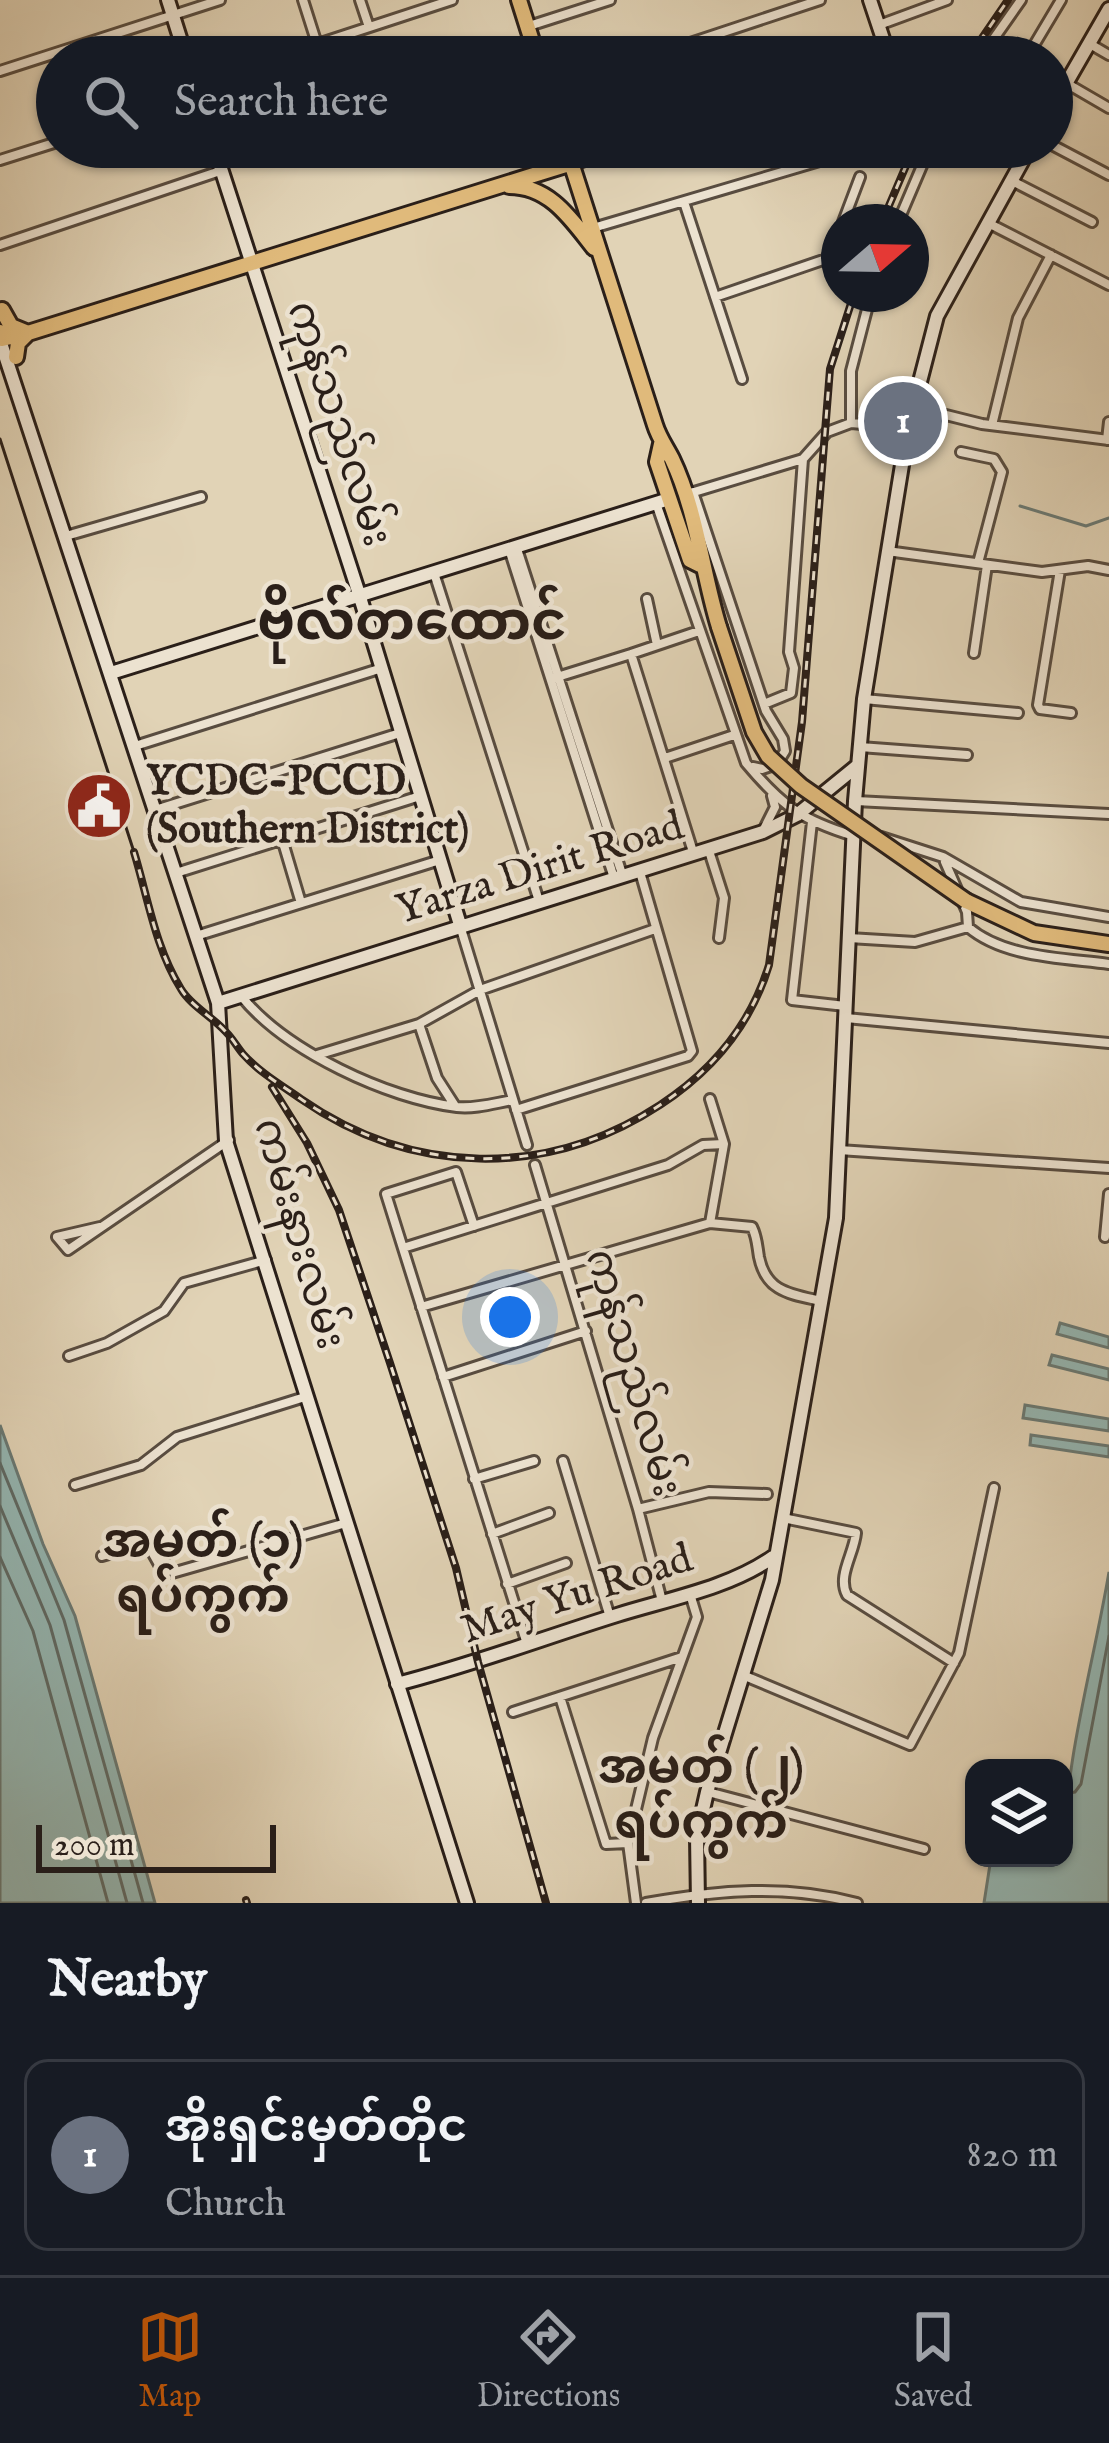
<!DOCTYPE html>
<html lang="en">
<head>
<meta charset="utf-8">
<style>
	:root { --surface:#171b24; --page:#20242c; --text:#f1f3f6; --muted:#9ea1a6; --line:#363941; --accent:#b45309 }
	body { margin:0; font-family:"IM FELL English","Noto Sans Myanmar",serif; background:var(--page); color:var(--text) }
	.controls { position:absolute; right:36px; bottom:36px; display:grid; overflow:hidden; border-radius:24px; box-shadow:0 3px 9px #0004 }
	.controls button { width:108px; height:108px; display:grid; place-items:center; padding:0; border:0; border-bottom:3px solid var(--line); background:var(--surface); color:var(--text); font:60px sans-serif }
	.compass { position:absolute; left:821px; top:204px; width:108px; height:108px; border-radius:50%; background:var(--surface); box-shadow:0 3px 9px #0004; rotate:70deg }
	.scale { position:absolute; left:36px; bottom:30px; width:240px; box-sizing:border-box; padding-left:12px; border:6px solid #2a1f19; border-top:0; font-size:33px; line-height:42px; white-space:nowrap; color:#2a1f19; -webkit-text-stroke:9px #ece2d0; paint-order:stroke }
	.you { position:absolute; left:510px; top:1317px; width:42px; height:42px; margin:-30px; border:9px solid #fff; border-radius:50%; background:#1a73e8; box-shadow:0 0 0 18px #1a73e833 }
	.badge { display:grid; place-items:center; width:78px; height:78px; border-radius:50%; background:var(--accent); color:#fff; font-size:39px; font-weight:700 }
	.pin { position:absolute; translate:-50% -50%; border:6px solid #fff; box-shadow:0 3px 12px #0006 }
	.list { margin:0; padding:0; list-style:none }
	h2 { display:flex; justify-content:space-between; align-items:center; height:156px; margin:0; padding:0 48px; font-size:51px }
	h2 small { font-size:39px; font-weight:400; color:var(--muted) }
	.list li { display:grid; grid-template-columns:78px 1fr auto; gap:36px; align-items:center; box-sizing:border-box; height:192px; margin:0 24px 24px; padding:0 24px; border:3px solid var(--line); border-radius:24px }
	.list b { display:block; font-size:45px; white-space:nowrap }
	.list p { margin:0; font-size:39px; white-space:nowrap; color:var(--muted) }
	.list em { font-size:39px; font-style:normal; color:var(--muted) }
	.icon { flex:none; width:66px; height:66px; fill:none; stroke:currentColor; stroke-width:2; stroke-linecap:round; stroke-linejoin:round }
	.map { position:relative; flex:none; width:1109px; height:1903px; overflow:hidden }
	.search { position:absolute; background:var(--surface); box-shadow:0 3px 9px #0004; left:36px; right:36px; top:36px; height:132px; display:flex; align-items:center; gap:30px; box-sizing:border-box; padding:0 42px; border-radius:66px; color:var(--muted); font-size:45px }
	.sheet { height:372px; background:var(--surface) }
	nav { display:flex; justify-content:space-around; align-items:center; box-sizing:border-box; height:168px; border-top:3px solid var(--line); background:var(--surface); font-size:33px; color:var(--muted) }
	nav a { display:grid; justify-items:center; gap:6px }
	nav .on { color:var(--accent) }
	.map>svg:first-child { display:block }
	.water { fill:#95b7b3; stroke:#6a7a75; stroke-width:3 }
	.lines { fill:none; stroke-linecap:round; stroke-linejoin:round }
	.shore { stroke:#606b66; stroke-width:3 }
	.stream { stroke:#6a7a75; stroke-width:3 }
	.street-casing { stroke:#584c40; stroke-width:14 }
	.secondary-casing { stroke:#2a1f19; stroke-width:18 }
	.primary-casing { stroke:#2a1f19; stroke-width:20 }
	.street { stroke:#ece2d0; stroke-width:8 }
	.secondary { stroke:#ece2d0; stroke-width:12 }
	.primary { stroke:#e0ba7b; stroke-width:14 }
	.tram { stroke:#2a1f19; stroke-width:3 }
	.rail-casing { stroke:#2a1f19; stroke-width:8 }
	.rail { stroke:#ece2d0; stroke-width:3; stroke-dasharray:9; stroke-linecap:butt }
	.primary-bridge-casing { stroke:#2a1f19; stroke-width:20; stroke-linecap:butt }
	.primary-bridge { stroke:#e0ba7b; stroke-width:14 }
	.labels { text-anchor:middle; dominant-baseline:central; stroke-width:9; stroke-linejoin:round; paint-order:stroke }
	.street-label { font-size:42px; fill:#2a1f19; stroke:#ece2d0 }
	.poi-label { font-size:42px; font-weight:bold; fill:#2a1f19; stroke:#ece2d0; text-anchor:start }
	.quarter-label { font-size:48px; font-weight:bold; fill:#2a1f19; stroke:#ece2d0 }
	.district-label { font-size:54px; font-weight:bold; fill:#2a1f19; stroke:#ece2d0 }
</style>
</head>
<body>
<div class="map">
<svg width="1109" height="1903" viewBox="0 0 1109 1903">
	<rect width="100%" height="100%" fill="#e1d3b6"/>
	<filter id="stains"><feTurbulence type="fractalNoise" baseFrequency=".00167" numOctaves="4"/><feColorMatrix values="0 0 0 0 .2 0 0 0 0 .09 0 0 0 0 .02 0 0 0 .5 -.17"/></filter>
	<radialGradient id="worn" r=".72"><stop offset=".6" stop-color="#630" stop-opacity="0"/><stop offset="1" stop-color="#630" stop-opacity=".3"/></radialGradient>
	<path class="water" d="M1060,1323L1109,1337V1348L1057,1334Z
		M1052,1355L1109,1369V1380L1049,1365Z
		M1025,1405L1109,1419V1431L1023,1418Z
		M0,1425L43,1544L75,1616L155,1903H0Z
		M1031,1435L1109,1446V1457L1030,1445Z
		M1109,1572V1903H984L991,1858L1056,1864L1058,1858H1064C1064,1762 1093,1667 1109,1572Z"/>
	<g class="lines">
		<path class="shore" d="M0,1463L64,1620L143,1903
			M0,1506L50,1625L127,1903
			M0,1557L33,1631L108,1903
			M1064,1794L1075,1792L1081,1784L1109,1636"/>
		<path class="stream" d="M1020,506L1086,526L1109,518"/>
		<defs>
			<path id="street" d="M303,0L317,44
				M360,0L369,27
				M879,25L947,0
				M529,26L610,0
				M1090,44L1109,55
				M278,57L452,0
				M648,57L820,0
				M981,57L1021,0
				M1027,57L1061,0
				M0,71L220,0
				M1066,83L1109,108
				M1052,145L1109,175
				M0,160L57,142
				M1012,181L1092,222
				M684,202L742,379
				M843,222L860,177
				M898,222L930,147
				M990,224L1109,285
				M593,228L850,152L857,147
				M0,245L220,171
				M715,297L826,259L839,232
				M914,407L982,424L1109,440
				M851,423V371L871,294
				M992,425L1018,318L1051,255
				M1107,440L1109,422
				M961,452L994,459L1002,472L978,563
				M693,492L766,711L783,739L785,751L777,764L762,769L753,767
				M694,492L803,459L827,432L851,423L908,428
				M656,503L746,763C781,805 801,820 854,836
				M66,536L201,497
				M516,546L623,877
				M509,549L614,878
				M887,551L1042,572L1088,566L1109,570
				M1060,570L1038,705L1040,709L1071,713
				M434,573L539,901
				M647,599L657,645
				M974,653L987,565
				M631,654L699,631
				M554,678L631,654L694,855
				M864,699L1018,713
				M764,704L791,693L794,668L789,652L803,459
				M135,746L382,668
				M860,747L967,755
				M665,758L734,735
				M856,801L1109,814
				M155,810L400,733
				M812,822L792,1000L845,1006
				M763,831L775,807L772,796
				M881,837L943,857L1021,902L1109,917
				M282,839L301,903
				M709,851L724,898L719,938
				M176,873L420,796
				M968,927C1004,958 1064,958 1109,964
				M461,929L527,1145
				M196,936L440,860
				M849,938L915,942L968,927L967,912L945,862
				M242,997C286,1051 388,1099 457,1107C476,1109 495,1103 513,1100
				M846,1018L1109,1043
				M419,1024L437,1078L455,1106
				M317,1055L419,1024L480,990L655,929
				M516,1110L688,1056L692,1051L640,872
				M839,1150L1109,1168
				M535,1165L638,1509L662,1601
				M710,1223L724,1144L710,1099
				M474,1226L456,1172L386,1194L527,1644
				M100,1227L57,1237L68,1250L229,1140
				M1105,1237L1109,1194
				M403,1248L668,1165L703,1145L724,1144
				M421,1307L710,1223L752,1227C757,1237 757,1245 759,1257C766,1292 790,1294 821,1301
				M69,1356L107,1343L164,1311L184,1283L266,1260
				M443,1377L586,1331
				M563,1461L610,1617
				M474,1479L534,1461
				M75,1485L141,1465L177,1437L308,1396
				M638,1509L709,1492L767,1494
				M783,1518L856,1533C854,1554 837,1576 847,1595L954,1663
				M492,1534L549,1513
				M102,1556L147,1543L165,1575L346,1523
				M507,1584L566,1563
				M745,1676L910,1745L959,1653L994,1488
				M560,1697L606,1844L628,1843
				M513,1712L682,1657
				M708,1792L924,1849
				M636,1903L628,1843L653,1738L697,1617L690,1594
				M646,1903C718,1890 786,1884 857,1903"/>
			<path id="secondary" d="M168,0L186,57
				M870,0L889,57
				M1052,108L1109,9
				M214,147L359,594L461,928
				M572,163L624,147
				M0,340L218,1003L226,1141L467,1903
				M111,673L669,499
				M218,1003L763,832L797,815L857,766
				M397,1684C472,1665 543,1638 617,1615C668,1599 729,1588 773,1557
				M698,1903L697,1836L707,1792L772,1580L836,1218L855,801L864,699L908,428L937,316L1030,147"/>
			<path id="primary" d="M519,0L537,57
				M566,147L655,425C659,438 666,447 672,459C697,511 702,572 719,627
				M509,186C550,186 571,219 594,248
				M2,310L11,326L28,333
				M0,332L2,339L28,333L572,163
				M16,357L18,343L28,333
				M661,444L657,462L690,560L700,565
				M966,901L1034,933L1109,944"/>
		</defs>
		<use href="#street" class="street-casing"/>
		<use href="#secondary" class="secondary-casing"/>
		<use href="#primary" class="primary-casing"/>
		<use href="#street" class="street"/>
		<use href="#secondary" class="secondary"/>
		<use href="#primary" class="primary"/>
		<path class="tram" d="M0,439L134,852"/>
		<defs>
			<path id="rail" d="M969,57L1008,0
				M882,222L914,147
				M134,852C148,898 155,947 181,989C191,1006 213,1017 226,1032C233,1039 237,1047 243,1054C259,1072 281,1085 301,1099C412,1176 547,1179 660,1105C712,1071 751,1024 769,965L802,722L830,369L854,294
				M272,1087L307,1143L339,1210L390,1363L456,1568L478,1662L546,1903
				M246,1900L247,1903"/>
		</defs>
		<use href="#rail" class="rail-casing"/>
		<use href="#rail" class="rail"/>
		<defs>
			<path id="primary-bridge" d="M719,627L754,732L768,756L801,786L966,901"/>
		</defs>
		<use href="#primary-bridge" class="primary-bridge-casing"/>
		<use href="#primary-bridge" class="primary-bridge"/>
	</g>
	<defs>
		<symbol id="civic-disc" viewBox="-11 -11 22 22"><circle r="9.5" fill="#8f2418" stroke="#ece2d0"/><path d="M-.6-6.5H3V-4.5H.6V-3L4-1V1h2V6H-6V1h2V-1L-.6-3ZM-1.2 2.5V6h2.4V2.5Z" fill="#fff"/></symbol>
	</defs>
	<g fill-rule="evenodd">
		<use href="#civic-disc" x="61" y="768" width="76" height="76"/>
	</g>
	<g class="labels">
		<g class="street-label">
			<text transform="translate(338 424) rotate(72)">ကုန်သည်လမ်း</text>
			<text transform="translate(540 869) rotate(-17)">Yarza Dirit Road</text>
			<text transform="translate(298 1234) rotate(74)">ကမ်းနားလမ်း</text>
			<text transform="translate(632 1373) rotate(74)">ကုန်သည်လမ်း</text>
			<text transform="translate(577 1595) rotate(-18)">May Yu Road</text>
		</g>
		<g class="poi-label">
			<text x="146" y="782">YCDC-PCCD<tspan x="146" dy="48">(Southern District)</tspan></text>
		</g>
		<g class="quarter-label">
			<text x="203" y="1544">အမှတ် (၁)<tspan x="203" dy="55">ရပ်ကွက်</tspan></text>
			<text x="701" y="1770">အမှတ် (၂)<tspan x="701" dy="55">ရပ်ကွက်</tspan></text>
		</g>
		<g class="district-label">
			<text x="412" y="624">ဗိုလ်တထောင်</text>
		</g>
	</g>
	<rect width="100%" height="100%" filter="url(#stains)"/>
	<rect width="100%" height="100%" fill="url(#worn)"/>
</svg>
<div class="controls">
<button><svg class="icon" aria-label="layers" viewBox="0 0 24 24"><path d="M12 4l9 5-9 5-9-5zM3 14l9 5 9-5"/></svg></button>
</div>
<svg class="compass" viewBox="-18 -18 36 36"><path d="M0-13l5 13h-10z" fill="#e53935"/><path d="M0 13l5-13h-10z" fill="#9ea1a6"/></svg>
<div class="scale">200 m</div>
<div class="you"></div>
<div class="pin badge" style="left:903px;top:421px;background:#6b7280">1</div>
<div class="search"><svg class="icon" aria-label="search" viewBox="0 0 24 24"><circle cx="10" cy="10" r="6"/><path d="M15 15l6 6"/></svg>Search here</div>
</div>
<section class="sheet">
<h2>Nearby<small></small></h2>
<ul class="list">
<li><span class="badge" style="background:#6b7280">1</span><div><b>အိုးရှင်းမှတ်တိုင</b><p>Church</p></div><em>820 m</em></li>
</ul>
</section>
<nav>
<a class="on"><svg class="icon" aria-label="map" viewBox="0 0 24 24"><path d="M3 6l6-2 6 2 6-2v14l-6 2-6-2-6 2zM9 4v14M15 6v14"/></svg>Map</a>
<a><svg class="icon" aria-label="directions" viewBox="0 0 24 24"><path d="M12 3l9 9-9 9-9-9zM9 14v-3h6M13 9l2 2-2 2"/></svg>Directions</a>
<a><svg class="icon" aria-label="saved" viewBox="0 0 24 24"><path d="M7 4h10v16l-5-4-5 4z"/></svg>Saved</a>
</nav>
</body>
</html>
